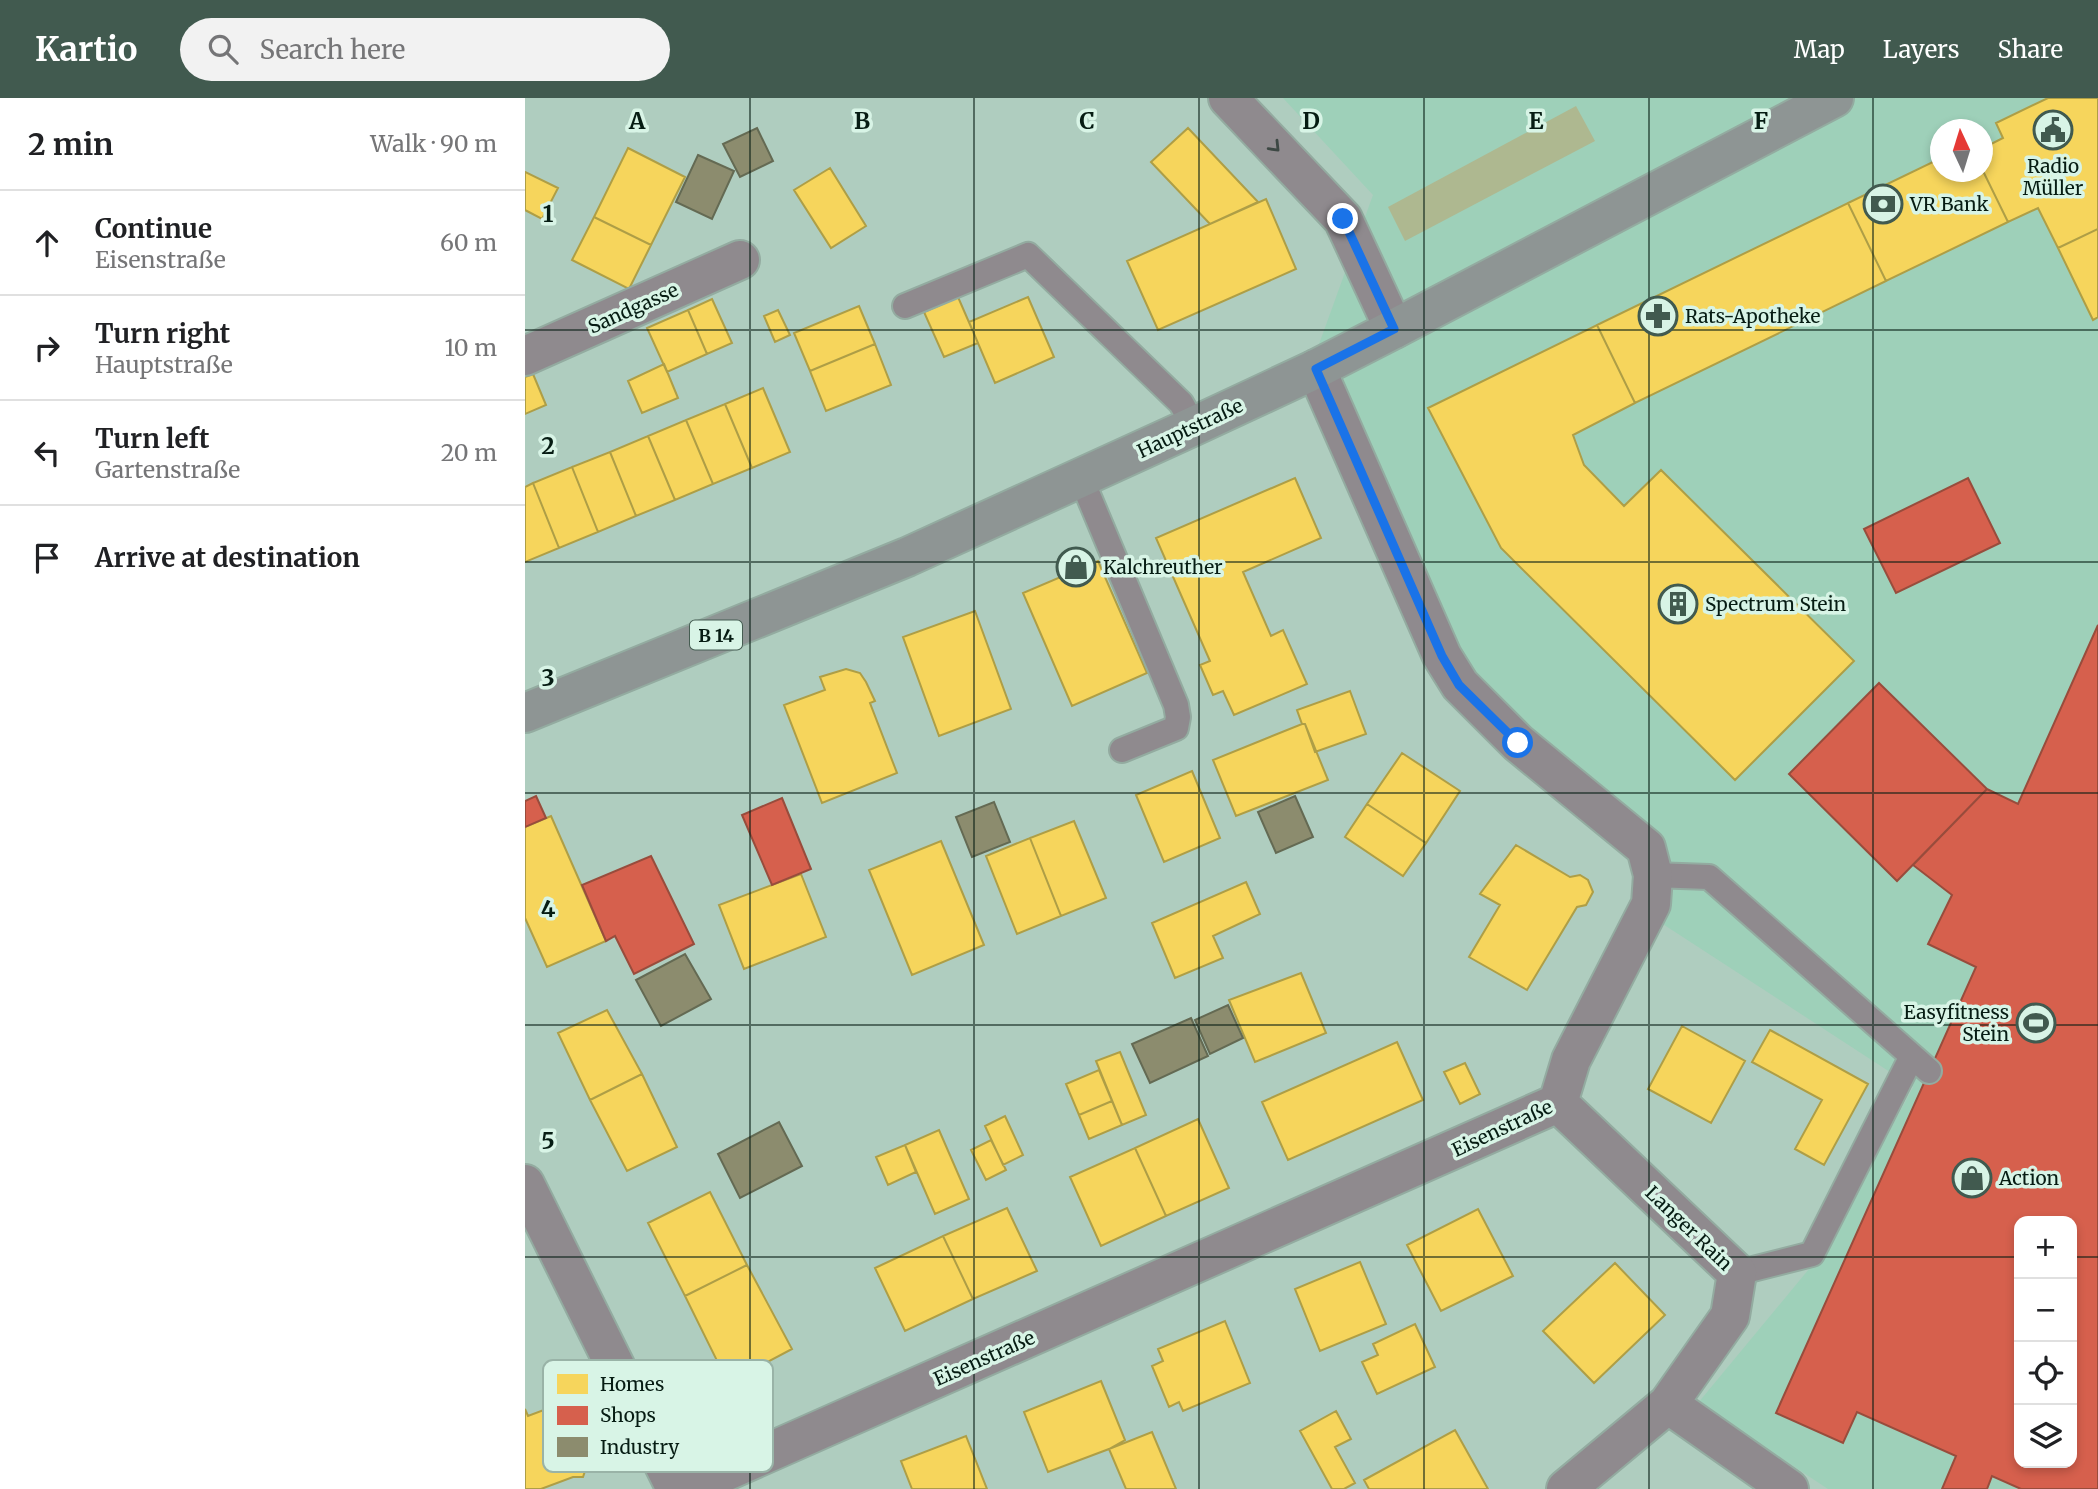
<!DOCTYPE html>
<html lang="en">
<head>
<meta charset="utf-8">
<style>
	:root { --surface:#fff; --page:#f2f2f2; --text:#202124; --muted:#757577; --line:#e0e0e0; --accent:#415a4f }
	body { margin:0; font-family:Merriweather,serif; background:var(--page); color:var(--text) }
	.controls { position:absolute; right:21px; bottom:21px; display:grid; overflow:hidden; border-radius:14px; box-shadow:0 4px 10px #0003 }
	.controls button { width:63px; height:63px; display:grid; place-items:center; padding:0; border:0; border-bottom:2px solid var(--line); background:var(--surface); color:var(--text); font:35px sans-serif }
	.compass { position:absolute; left:1405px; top:21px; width:63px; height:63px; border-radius:50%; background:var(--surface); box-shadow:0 4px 10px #0003; rotate:356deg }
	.stop { position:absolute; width:21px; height:21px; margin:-16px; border:5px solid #1a73e8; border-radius:50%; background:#fff }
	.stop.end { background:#1a73e8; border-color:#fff; box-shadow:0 2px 7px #0008 }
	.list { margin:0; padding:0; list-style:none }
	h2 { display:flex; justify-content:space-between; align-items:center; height:91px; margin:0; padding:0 28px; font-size:30px }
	h2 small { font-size:23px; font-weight:400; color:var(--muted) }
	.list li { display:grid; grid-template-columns:46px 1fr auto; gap:21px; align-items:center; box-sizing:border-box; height:105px; padding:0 28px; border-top:2px solid var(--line) }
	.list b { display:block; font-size:26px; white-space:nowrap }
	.list p { margin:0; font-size:23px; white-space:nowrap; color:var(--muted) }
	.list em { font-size:23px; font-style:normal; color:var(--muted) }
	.icon { flex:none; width:38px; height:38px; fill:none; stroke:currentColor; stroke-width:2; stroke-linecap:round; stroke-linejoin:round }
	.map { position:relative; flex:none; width:1573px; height:1391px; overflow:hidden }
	header { display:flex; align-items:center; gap:42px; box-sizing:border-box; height:98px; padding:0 35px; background:var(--accent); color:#fff }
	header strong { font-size:33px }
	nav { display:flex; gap:38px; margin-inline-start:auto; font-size:24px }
	.search { width:490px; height:63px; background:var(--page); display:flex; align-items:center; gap:18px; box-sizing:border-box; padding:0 24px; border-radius:38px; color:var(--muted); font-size:26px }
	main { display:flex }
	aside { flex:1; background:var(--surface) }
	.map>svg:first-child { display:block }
	.built { fill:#9ed0b9; fill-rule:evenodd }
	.green { fill:#aeb890 }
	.homes { fill:#f6d55c; stroke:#ae9e46; stroke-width:2 }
	.shops { fill:#d6604d; stroke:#984c3c; stroke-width:2; fill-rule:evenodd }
	.industry { fill:#8c8c6e; stroke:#646a53; stroke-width:2 }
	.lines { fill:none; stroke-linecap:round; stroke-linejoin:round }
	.service-casing { stroke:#93aba0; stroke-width:28 }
	.minor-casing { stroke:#93aba0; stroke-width:42 }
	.primary-casing { stroke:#93aba0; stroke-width:42 }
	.service { stroke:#8f8a8e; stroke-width:24 }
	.minor { stroke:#8f8a8e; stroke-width:38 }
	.primary { stroke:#8e9594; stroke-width:38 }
	.oneway { stroke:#3d4844 }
	.route { stroke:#1a73e8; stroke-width:9 }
	.grid { fill:none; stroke:#061c13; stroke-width:2; stroke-opacity:0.55 }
	.labels { text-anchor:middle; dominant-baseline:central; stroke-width:7; stroke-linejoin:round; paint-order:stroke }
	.shield { fill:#d8f4e6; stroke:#455d52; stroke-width:2 }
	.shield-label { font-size:18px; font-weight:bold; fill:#061c13 }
	.poi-label { font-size:19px; fill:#061c13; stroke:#d8f4e6; text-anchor:start }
	.street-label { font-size:19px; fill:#061c13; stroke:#d8f4e6 }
	.key { fill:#d8f4e6; stroke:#99b3a7; stroke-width:2 }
	.key-label { font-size:19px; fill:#061c13 }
	.grid-label { font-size:23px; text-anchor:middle; font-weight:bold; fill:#061c13; stroke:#d8f4e6; stroke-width:7; stroke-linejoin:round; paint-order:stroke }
</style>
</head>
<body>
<header>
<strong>Kartio</strong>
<div class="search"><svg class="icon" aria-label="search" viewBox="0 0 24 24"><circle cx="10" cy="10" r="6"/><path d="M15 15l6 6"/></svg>Search here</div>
<nav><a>Map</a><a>Layers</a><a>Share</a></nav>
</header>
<main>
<aside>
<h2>2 min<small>Walk · 90 m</small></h2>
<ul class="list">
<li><svg class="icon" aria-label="ahead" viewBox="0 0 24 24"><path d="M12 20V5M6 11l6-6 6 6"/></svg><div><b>Continue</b><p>Eisenstraße</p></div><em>60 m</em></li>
<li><svg class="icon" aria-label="right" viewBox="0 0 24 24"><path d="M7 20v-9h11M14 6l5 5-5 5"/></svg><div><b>Turn right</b><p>Hauptstraße</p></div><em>10 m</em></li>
<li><svg class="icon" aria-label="left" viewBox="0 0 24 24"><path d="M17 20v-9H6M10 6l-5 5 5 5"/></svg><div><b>Turn left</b><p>Gartenstraße</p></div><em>20 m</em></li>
<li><svg class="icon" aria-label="arrive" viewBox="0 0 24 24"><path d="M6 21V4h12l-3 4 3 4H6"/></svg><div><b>Arrive at destination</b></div></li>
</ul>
</aside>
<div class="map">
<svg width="1573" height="1391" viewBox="0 0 1573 1391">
	<rect width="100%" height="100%" fill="#afcdbf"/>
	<path class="built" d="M758,0H1573V1391H1303L1173,1305L1303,1148L1388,989L1127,819L1112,744L919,567L789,260L848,97ZM1416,32H1458V74H1416ZM1494,1123H1547V1365H1494Z"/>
	<path class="green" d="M1051,8L1070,43L880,143L863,109Z"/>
	<path class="homes" d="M1523,0H1573V131L1533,150L1513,110L1483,124L1458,73V50L1478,40L1471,25Z
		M663,30L733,104L685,126L626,64Z
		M103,50L160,79L126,147L69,119Z
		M1416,60V74L1458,73L1483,124L1361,183L1323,105Z
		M305,70L341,128L306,150L269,92Z
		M0,74L33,90L17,121L0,112Z
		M741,101L771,171L633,232L602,163Z
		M1323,105L1361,183L1110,305L1072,227Z
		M69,119L126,147L104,191L47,162Z
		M1573,131V219L1568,222L1533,150Z
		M433,199L453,245L419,259L399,214Z
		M503,199L529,259L470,285L444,224Z
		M187,201L207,245L182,256L163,212Z
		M334,208L350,246L285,273L269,235Z
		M163,212L182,256L142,274L122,230Z
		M253,212L265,237L250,244L239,218Z
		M1072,227L1110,305L1048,337L1059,367L1099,408L1136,372L1329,563L1210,682L976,450L903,310Z
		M350,246L366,287L301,313L285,273Z
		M139,266L153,300L117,315L103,283Z
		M8,276L21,307L0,316V279Z
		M238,290L265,354L227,370L200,306Z
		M200,306L227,370L188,386L161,322Z
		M161,322L188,386L150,402L123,338Z
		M123,338L150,402L111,418L85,354Z
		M85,354L111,418L73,434L47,369Z
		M47,369L73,434L34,450L8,385Z
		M770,380L796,440L718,474L746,538L758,532L782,586L709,617L698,593L688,597L675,567L685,563L631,440Z
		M8,385L34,450L0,464V389Z
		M573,463L622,575L547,608L498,495Z
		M450,513L486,611L414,638L378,539Z
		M321,571L335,575L341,584L350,603L345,605L372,675L297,705L259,607L300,592L295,579Z
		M825,593L841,636L790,654L780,626H777L772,612Z
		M777,626H780L803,682L711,718L688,662Z
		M877,655L935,693L901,745L842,706Z
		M667,673L695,740L639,764L611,697Z
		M842,706L901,745L878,778L820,739Z
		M26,718L81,843L22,869L0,820V729Z
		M549,723L581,800L536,818L505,740Z
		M505,740L536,818L492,836L461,758Z
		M416,743L459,847L387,877L344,772Z
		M991,747L1045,779L1055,777L1063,782L1068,794L1061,807L1052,809L1002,892L944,859L975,807L955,796Z
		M276,776L301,839L219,871L194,807Z
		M721,784L735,816L688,838L698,860L650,880L627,825Z
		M776,875L801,935L730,964L704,902Z
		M82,912L117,976L65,1002L33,935Z
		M1157,928L1220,963L1186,1025L1123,991Z
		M1245,932L1343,986L1299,1067L1270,1051L1297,1002L1227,964Z
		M872,944L898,1002L763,1062L737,1004Z
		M595,954L621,1017L597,1027L571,963Z
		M940,965L955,996L935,1006L919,974Z
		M574,972L587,1003L554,1017L541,986Z
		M117,976L152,1049L102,1073L65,1002Z
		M587,1003L597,1027L564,1041L554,1017Z
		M480,1018L498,1057L478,1067L460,1028Z
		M673,1021L704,1090L641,1118L610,1050Z
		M414,1032L444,1101L410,1116L380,1047Z
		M466,1042L481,1072L461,1082L446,1052Z
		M380,1047L391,1074L363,1087L351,1059Z
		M610,1050L641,1118L576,1148L545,1079Z
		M185,1094L222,1167L160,1198L123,1125Z
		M482,1110L512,1173L448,1201L418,1138Z
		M953,1111L988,1178L916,1213L882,1147Z
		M418,1138L448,1201L380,1233L350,1170Z
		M835,1164L861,1226L795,1253L770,1191Z
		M1090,1165L1140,1217L1069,1285L1018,1233Z
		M222,1167L267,1251L203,1285L160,1198Z
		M700,1223L725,1285L658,1313L654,1304L644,1309L627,1268L638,1263L633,1251Z
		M890,1226L910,1269L852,1296L837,1264L853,1257L848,1246Z
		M576,1283L600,1342L584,1351L523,1374L499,1314Z
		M32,1307L53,1360L62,1367L58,1379H48L16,1391H0V1311L3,1318Z
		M811,1313L826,1341L810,1349L830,1385L819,1391H807L775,1333Z
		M930,1332L963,1391H844L839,1382Z
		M627,1334L651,1391H601L584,1351Z
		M441,1338L462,1391H387L376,1363Z"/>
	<path class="shops" d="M1443,380L1475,445L1371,495L1339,431Z
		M1573,527V1391H1496L1467,1378L1462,1391H1417L1431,1358L1332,1314L1318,1345L1251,1315L1451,869L1403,846L1427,797L1388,767L1462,691L1493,706ZM1494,1123H1547V1365H1494Z
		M1354,585L1462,691L1372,783L1264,676Z
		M11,698L21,720L0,729V703Z
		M257,700L286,771L247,787L217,717Z
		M126,758L169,846L109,876L90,838L81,843L57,787Z"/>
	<path class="industry" d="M232,30L248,63L215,79L198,46Z
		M173,57L209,73L187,121L151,104Z
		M770,698L788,739L751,755L733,714Z
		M469,704L485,744L447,759L431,719Z
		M160,856L186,901L136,928L111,882Z
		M703,907L718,940L685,956L670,922Z
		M666,920L683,958L625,985L607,946Z
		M254,1024L277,1068L215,1100L193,1056Z"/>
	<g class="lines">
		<defs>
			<path id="service" d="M380,208L503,157L656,305L669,328
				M556,380L651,607L653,619L651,630L597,652
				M1128,777L1184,779L1404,973
				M1212,1175L1287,1156L1387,958"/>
			<path id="minor" d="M703,0L818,121L869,231
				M0,258L215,162
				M1033,1005L1212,1175L1205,1218L1143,1306L1041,1391
				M0,1086L151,1391
				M1143,1306L1264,1391
				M161,1391L1033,1005L1046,962L1126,806L1128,777L1121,750L993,645L935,587L917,558L791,271"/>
			<path id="primary" d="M0,615L382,459L669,328L791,271L869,231L1309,0"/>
		</defs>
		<use href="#service" class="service-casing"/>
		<use href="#minor" class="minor-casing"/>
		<use href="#primary" class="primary-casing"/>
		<use href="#service" class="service"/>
		<use href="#minor" class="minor"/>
		<use href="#primary" class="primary"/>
	</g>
	<defs><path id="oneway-chevron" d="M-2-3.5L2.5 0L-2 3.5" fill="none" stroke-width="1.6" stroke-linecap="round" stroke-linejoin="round" transform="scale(1.75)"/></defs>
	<use class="oneway" href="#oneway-chevron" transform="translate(750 49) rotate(46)"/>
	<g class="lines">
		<path class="route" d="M818,121L869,231L791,271L917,558L934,587L993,645"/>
	</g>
	<path class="grid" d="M225,0V1391M449,0V1391M674,0V1391M899,0V1391M1124,0V1391M1348,0V1391M0,232H1573M0,464H1573M0,695H1573M0,927H1573M0,1159H1494M1547,1159H1573"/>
	<defs>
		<symbol id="civic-ring" viewBox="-11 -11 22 22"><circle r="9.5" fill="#d8f4e6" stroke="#415a4f" stroke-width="1.5"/><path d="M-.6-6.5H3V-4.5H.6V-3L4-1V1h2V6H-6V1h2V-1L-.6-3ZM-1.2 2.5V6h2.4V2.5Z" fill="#415a4f"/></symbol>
		<symbol id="bank-ring" viewBox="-11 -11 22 22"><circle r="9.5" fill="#d8f4e6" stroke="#415a4f" stroke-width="1.5"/><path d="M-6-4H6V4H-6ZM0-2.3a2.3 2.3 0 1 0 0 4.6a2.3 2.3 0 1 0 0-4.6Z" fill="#415a4f"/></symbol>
		<symbol id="pharmacy-ring" viewBox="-11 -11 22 22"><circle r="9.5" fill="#d8f4e6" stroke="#415a4f" stroke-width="1.5"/><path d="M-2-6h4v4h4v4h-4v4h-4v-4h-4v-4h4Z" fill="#415a4f"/></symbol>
		<symbol id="shop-ring" viewBox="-11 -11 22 22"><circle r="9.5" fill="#d8f4e6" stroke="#415a4f" stroke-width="1.5"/><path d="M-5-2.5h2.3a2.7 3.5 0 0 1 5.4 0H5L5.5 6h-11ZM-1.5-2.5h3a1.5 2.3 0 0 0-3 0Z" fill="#415a4f"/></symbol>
		<symbol id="building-ring" viewBox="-11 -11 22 22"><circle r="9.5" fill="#d8f4e6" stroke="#415a4f" stroke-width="1.5"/><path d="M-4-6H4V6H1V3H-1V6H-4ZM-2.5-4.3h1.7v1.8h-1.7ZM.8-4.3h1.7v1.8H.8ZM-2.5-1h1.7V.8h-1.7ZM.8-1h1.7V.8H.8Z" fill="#415a4f"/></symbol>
		<symbol id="stadium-ring" viewBox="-11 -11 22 22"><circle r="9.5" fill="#d8f4e6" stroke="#415a4f" stroke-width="1.5"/><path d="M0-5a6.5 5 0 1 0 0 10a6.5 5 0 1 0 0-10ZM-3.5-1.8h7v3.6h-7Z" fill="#415a4f"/></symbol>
	</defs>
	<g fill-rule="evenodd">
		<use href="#civic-ring" x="1506" y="10" width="44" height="44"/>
		<use href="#bank-ring" x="1336" y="84" width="44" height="44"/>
		<use href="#pharmacy-ring" x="1111" y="196" width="44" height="44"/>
		<use href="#shop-ring" x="529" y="447" width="44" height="44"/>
		<use href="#building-ring" x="1131" y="484" width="44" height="44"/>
		<use href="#stadium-ring" x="1489" y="903" width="44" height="44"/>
		<use href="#shop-ring" x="1425" y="1058" width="44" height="44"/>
	</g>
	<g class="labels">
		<rect class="shield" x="165" y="522.5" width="52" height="29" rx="5"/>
		<g class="shield-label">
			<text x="191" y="537">B 14</text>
		</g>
		<g class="poi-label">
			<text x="1528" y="68" text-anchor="middle">Radio<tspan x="1528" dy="22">Müller</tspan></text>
			<text x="1385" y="106">VR Bank</text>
			<text x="1160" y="218">Rats-Apotheke</text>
			<text x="578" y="469">Kalchreuther</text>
			<text x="1180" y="506">Spectrum Stein</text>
			<text x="1484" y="914" text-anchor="end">Easyfitness<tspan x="1484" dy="22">Stein</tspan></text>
			<text x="1474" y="1080">Action</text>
		</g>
		<g class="street-label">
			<text transform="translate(108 210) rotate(-24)">Sandgasse</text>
			<text transform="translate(665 330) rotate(-25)">Hauptstraße</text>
			<text transform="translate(977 1030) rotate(-25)">Eisenstraße</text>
			<text transform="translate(1164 1130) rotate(44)">Langer Rain</text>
			<text transform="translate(459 1260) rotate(-24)">Eisenstraße</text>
		</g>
	</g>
	<rect x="18" y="1262" width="230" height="112" rx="10" class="key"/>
	<rect x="32" y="1276" width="31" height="20" fill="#f6d55c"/>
	<rect x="32" y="1308" width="31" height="19" fill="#d6604d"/>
	<rect x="32" y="1339" width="31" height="20" fill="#8c8c6e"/>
	<g class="key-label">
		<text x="75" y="1293">Homes</text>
		<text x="75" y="1324">Shops</text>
		<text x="75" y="1356">Industry</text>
	</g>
	<g class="grid-label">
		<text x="112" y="31">A</text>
		<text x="337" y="31">B</text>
		<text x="562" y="31">C</text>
		<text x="786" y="31">D</text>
		<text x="1011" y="31">E</text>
		<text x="1236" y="31">F</text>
		<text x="23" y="124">1</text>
		<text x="23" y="356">2</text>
		<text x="23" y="588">3</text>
		<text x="23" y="819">4</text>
		<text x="23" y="1051">5</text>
	</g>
</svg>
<div class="controls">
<button>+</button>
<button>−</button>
<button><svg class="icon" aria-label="locate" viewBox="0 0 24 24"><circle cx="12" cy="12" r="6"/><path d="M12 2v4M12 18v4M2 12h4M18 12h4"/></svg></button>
<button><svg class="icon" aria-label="layers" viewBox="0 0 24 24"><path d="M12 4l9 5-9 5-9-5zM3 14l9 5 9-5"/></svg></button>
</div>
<svg class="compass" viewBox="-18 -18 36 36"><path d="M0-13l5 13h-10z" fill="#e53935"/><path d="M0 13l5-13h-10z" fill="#757577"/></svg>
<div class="stop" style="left:993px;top:645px"></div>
<div class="stop end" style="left:818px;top:121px"></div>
</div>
</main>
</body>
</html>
